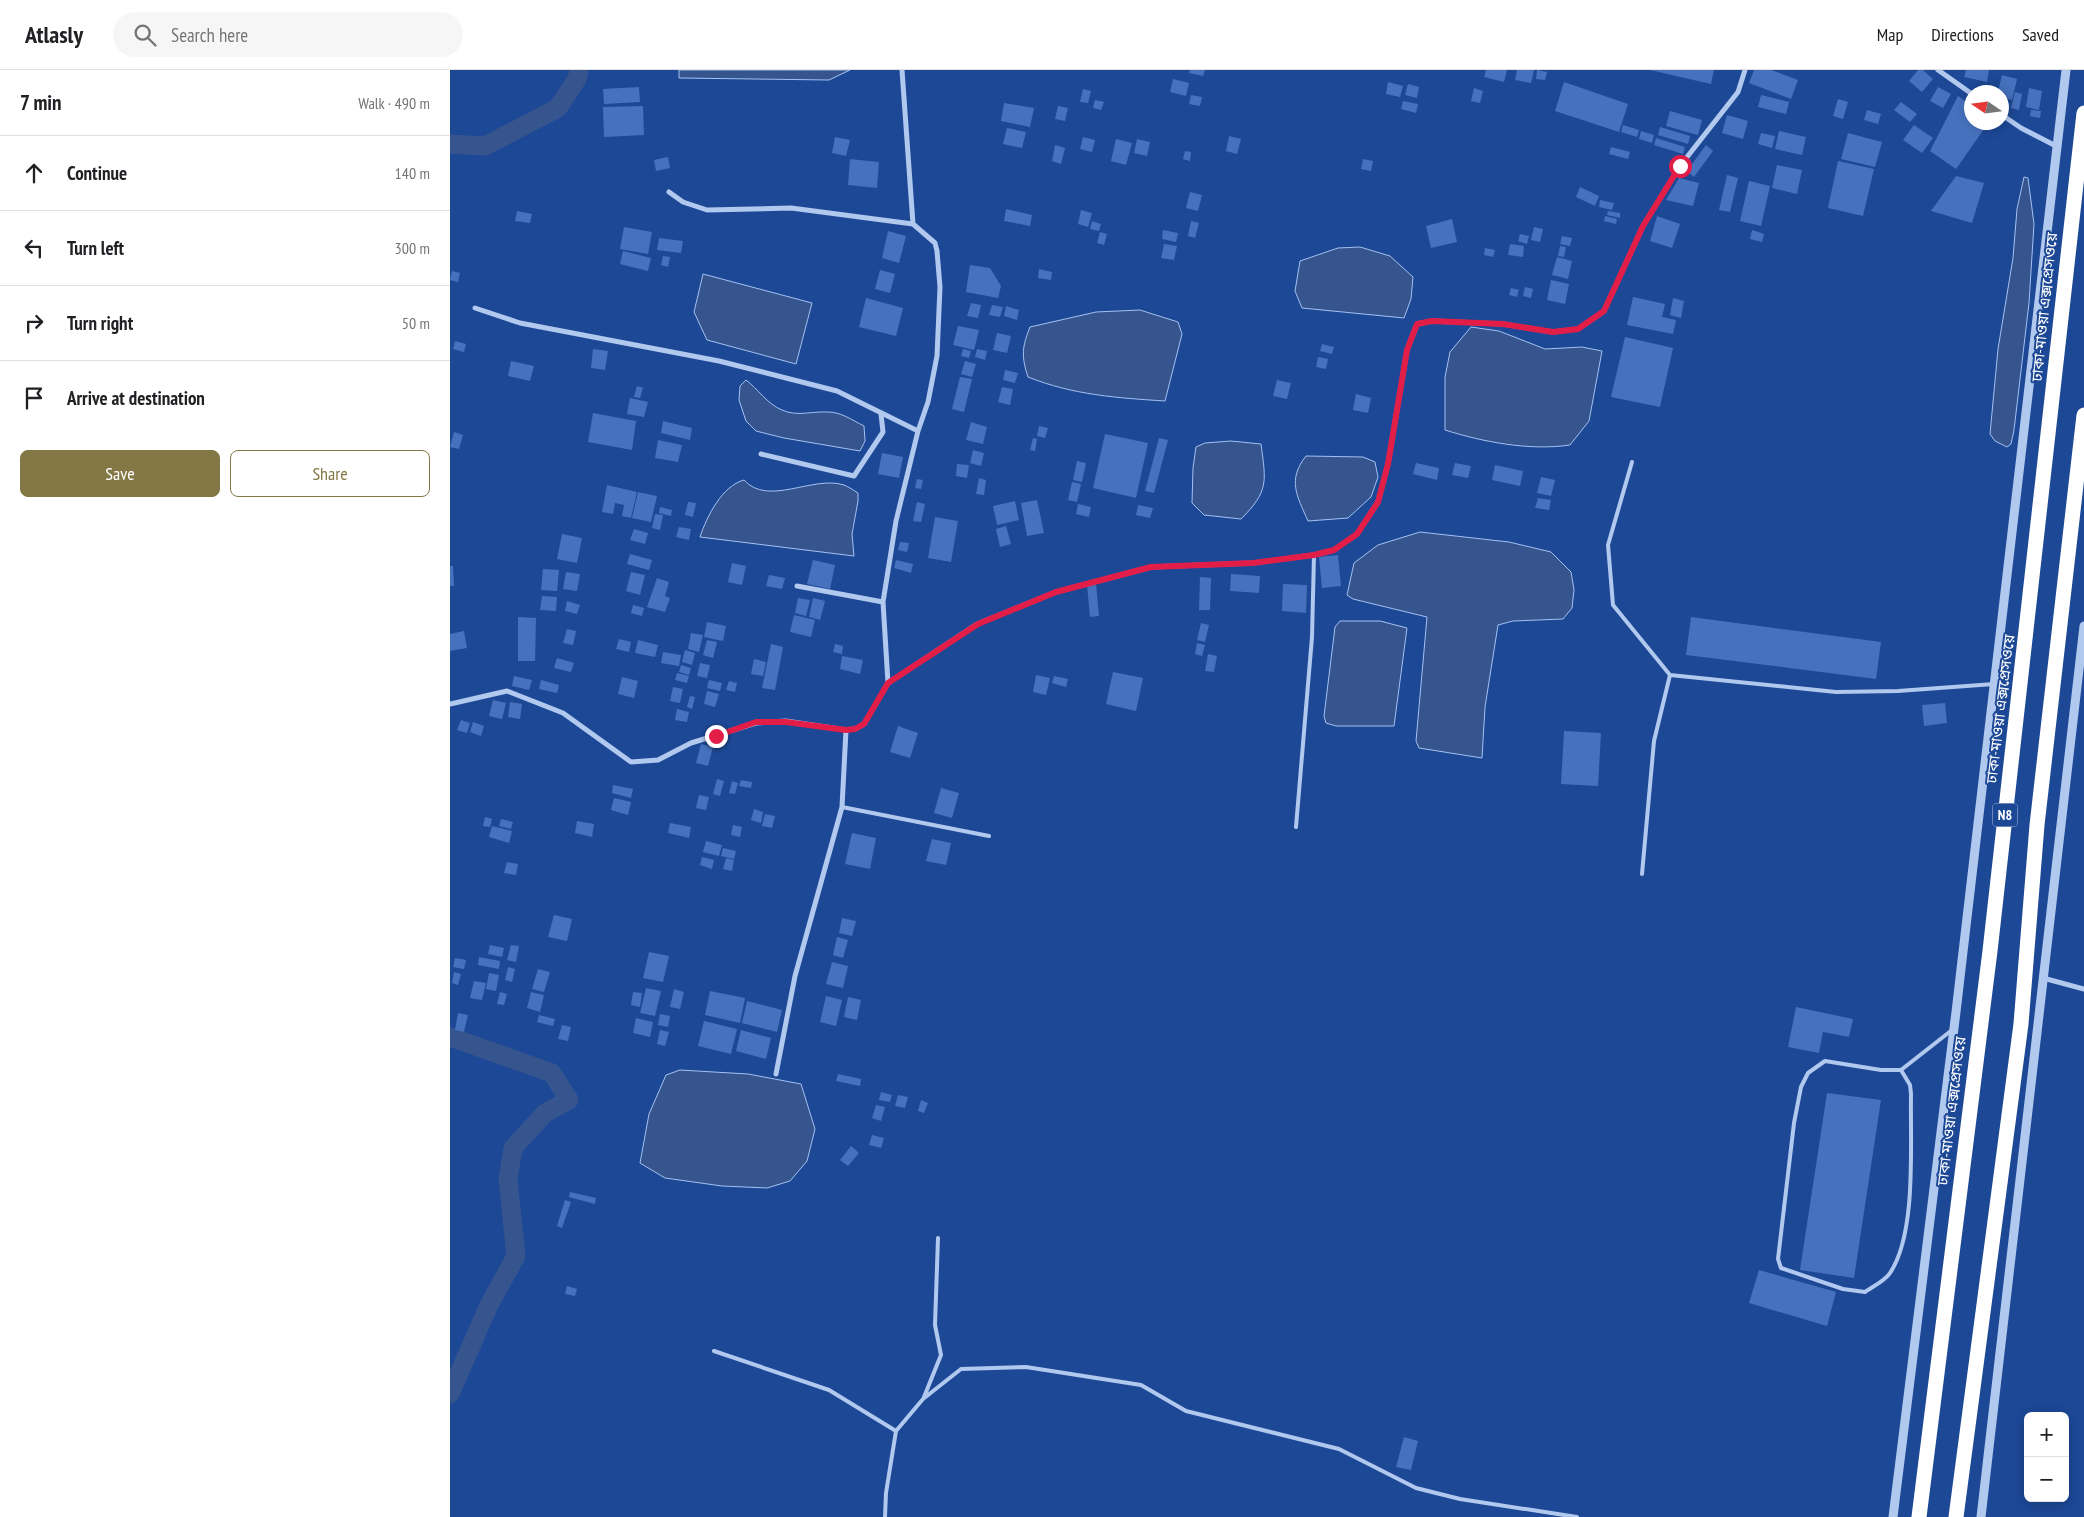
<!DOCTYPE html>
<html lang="en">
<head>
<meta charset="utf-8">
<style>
	:root { --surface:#fff; --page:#f6f6f6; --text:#202124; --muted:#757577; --line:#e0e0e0; --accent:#847746 }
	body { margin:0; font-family:"PT Sans Narrow","Noto Sans Bengali",sans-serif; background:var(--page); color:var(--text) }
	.controls { position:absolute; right:15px; bottom:15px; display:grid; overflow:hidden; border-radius:8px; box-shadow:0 2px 12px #0003 }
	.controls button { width:45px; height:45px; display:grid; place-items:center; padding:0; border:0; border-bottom:1px solid var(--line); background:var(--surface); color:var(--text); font:25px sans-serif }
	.compass { position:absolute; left:1514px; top:15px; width:45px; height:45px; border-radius:50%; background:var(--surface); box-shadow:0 2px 12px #0003; rotate:283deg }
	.stop { position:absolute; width:15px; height:15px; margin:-11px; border:4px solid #e11d48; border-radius:50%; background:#fff }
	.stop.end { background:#e11d48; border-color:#fff; box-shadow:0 1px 5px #0008 }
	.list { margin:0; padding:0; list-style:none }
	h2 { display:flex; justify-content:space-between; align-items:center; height:65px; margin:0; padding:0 20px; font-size:21px }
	h2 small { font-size:16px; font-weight:400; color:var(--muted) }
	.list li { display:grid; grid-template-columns:32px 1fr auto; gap:15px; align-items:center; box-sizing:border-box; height:75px; padding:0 20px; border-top:1px solid var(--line) }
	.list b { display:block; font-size:19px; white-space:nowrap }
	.list em { font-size:16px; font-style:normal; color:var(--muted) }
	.actions { display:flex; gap:10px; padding:15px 20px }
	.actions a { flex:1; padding:11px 0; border:1px solid var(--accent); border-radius:8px; text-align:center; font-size:18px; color:var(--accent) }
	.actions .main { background:var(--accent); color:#fff }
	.icon { flex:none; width:28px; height:28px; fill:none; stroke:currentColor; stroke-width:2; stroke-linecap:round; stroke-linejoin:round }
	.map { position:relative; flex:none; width:1634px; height:1447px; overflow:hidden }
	header { display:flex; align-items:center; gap:30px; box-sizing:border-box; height:70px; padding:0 25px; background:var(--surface); border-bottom:1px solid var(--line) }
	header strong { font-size:24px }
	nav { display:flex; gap:28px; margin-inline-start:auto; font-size:18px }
	.search { width:350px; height:45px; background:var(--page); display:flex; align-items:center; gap:12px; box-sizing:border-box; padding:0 18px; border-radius:28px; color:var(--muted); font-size:19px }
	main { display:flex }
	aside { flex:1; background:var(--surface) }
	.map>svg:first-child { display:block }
	.water { fill:#36558e; stroke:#a4c2f1 }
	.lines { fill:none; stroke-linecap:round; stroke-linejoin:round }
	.canal { stroke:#36558e; stroke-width:19 }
	.building { fill:#4671bd }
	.service { stroke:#b1c8ef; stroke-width:4 }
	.minor { stroke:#b1c8ef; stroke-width:5 }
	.tertiary { stroke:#b1c8ef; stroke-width:9 }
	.motorway { stroke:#fff; stroke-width:15 }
	.route { stroke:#e11d48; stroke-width:6 }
	.labels { text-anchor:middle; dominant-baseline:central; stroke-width:4; stroke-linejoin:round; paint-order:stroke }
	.shield { fill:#1d4896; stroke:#bbc8e0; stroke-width:1 }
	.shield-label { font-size:14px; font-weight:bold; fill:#fff }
	.street-label { font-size:15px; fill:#fff; stroke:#1d4896 }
</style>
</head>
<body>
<header>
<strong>Atlasly</strong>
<div class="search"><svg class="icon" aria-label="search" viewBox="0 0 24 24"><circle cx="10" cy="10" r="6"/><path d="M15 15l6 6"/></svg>Search here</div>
<nav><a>Map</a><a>Directions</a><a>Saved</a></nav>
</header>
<main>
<aside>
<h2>7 min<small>Walk · 490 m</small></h2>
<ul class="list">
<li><svg class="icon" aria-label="ahead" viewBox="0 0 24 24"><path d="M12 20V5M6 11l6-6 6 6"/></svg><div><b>Continue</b></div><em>140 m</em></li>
<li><svg class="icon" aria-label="left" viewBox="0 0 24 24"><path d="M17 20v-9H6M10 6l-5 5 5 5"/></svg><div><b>Turn left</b></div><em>300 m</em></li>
<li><svg class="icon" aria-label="right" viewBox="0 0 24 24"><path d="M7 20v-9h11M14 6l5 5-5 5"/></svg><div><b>Turn right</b></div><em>50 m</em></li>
<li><svg class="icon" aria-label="arrive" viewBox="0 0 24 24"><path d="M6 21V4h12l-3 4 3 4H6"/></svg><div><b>Arrive at destination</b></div></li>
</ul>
<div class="actions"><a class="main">Save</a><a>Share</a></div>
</aside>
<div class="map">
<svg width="1634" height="1447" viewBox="0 0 1634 1447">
	<rect width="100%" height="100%" fill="#1d4896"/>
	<path class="water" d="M229,0H400L379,10L229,8Z
		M1574,107L1578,108L1584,154L1579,233L1564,360L1561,374L1557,377L1545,371L1540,364L1548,279L1563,188L1567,139Z
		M910,177L940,186L963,207L961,229L954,248L852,238L845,221L850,191L888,178Z
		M253,204L362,233L346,294L257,270L244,242Z
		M690,240L728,252L732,264L715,331C668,328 623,325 578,307C571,286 572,277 580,257L646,242Z
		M1021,257L1049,261L1095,279L1132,277L1152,281L1139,351L1120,375C1080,381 1033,372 995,360V307L1000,282Z
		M296,310C308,319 317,334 332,340C348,347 361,341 378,342C391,342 402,350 414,356L415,371L410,381L334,368L306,361L296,351L289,330L290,316Z
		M781,371L811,374C816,412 819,421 791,449L754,445L742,433L743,398L746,377L755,373Z
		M856,386L913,387L925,392L928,407L921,427L898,448L858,451C847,426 837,410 856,386Z
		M294,410C318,437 363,405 394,415C399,417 403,420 408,423V431L402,464L404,486L250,467C257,446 272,416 294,410Z
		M970,462L1059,472L1101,482L1121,502L1124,520L1122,538L1113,549L1063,551L1048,555L1035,637L1032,688L969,678L966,671L977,547L903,529L897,525L904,493L928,475Z
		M890,551H930L957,558L944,656H886L876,653L874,646L885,557Z
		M230,1000L298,1004L351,1014L365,1059L357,1091L340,1111L317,1118L272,1116L215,1108L190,1093L199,1044L216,1005Z"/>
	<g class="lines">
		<path class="canal" d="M0,74L35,76L108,38L127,9L129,0
			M0,967L102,1003L119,1030L95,1043L63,1078L58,1109L66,1186L39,1235L0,1324"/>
	</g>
	<path class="building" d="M740,0H755L753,6L739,3Z
		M1036,0H1057L1054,12L1034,7Z
		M1067,0H1084L1081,13L1065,10Z
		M1087,0L1097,2L1095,10L1086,9Z
		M1200,0H1264L1261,14Z
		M1304,0H1321L1348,10L1341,29L1299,13Z
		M1468,0H1473L1483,9L1472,22L1459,11Z
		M1516,0H1539L1537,12L1514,7Z
		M1552,5L1567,9L1562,30L1552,27V22H1548Z
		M723,9L739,13L736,26L720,22Z
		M938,12L953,16L950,27L936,24Z
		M1114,12L1178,34L1169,62L1105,41Z
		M958,14L969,17L967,28L955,25Z
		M189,17L190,32L154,34L153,19Z
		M1488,17L1501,24L1493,38L1480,31Z
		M1024,18L1033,21L1030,33L1021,31Z
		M1579,18L1592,21L1589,40L1576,37Z
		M633,19L641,21L638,33L630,32Z
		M1565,22L1572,24L1569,40L1561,38Z
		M741,25L752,27L750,36L739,34Z
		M1311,25L1339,32L1336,44L1308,37Z
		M1508,26L1522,36V52H1539L1506,99L1480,81Z
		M1388,29L1398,32L1393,49L1383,46Z
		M645,30L654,32L651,40L643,38Z
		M953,31L968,34L966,43L951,39Z
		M1451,32L1467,44L1460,52L1444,40Z
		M554,33L584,38L580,57L551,51Z
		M193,36L194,65L154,67L153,37Z
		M608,36L618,38L615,51L605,49Z
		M1417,40L1431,44L1428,54L1414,50Z
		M1581,40L1591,41L1590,48L1580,46Z
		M1220,41L1252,50L1248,65L1216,56Z
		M1277,45L1298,51L1293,69L1272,63Z
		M1173,55L1189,60L1187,67L1171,62Z
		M1464,55L1483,68L1472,83L1453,70Z
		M1210,57L1240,66L1238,74L1208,65Z
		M557,58L576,62L572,78L553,74Z
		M1191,61L1204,65L1202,73L1189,69Z
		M1329,61L1356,67L1352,85L1325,79Z
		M1311,63L1325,66L1322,78L1308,74Z
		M1398,63L1432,72L1425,97L1391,89Z
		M779,66L791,69L787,84L776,81Z
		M385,67L400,70L396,86L382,83Z
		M633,67L645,70L642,82L630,79Z
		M1206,68L1235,77L1233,84L1204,75Z
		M666,69L682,73L676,95L661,91Z
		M687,69L700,72L697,86L684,83Z
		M605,75L615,78L611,94L602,91Z
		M1256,75L1263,81L1244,107L1237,101Z
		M1161,77L1180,82L1178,89L1159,84Z
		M735,81L741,82L740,91L733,89Z
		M218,87L220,98L206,101L204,90Z
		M400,89L429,92L427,118L398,115Z
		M913,89L923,91L921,101L911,99Z
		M1388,91L1424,99L1413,146L1378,138Z
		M1327,95L1352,100L1347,124L1322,118Z
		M1277,105L1288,108L1280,142L1269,140Z
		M1506,106L1534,113L1522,153L1481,141Z
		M1229,108L1249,113L1243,136L1216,130Z
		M1299,111L1320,116L1311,156L1290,151Z
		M1130,117L1149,126L1145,136L1126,127Z
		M740,122L752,125L748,141L736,138Z
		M1150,130L1164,133L1162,140L1149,137Z
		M556,139L582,145L580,156L554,151Z
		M631,140L642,143L638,157L628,154Z
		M67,141L82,144L80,153L65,151Z
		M1158,141L1170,143V148L1157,145Z
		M1155,146L1167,149L1166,154L1154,151Z
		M1207,146L1230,154L1222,178L1200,171Z
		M1002,149L1007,172L981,178L976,156Z
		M642,151L651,154L649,161L640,159Z
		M741,151L749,153L745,168L738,166Z
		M174,157L202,162L198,184L170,179Z
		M1084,157L1093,159L1090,172L1081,170Z
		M713,160L728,163L726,172L712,169Z
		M1302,160L1314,164L1312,172L1300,169Z
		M438,161L456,166L449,193L432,188Z
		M650,162L657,164L654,175L647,173Z
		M1070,164L1079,166L1077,174L1068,171Z
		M1112,166L1122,168L1120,176L1110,174Z
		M209,168L233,171L231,183L207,180Z
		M714,174L727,176L724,190L711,188Z
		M1060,174L1074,176L1073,187L1058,185Z
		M1110,176L1116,177L1114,187L1108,186Z
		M1035,178L1045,180L1043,187L1034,185Z
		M173,181L201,188L198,201L170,194Z
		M213,186L220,187L218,197L211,195Z
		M1107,187L1122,191L1118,209L1102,205Z
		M520,195L540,198L551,216L548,228L516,222Z
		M589,199L602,202L601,210L588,208Z
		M430,200L445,204L440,223L425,219Z
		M2,201L10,203L8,212L0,210Z
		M1101,210L1119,214L1115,234L1097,230Z
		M1075,217L1083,219L1081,228L1073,226Z
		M1061,218L1069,220L1067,227L1059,225Z
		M1183,227L1215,234L1212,247L1226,250L1223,264L1177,255Z
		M416,228L453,238L446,266L409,257Z
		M1223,228L1234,231L1231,248L1220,245Z
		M521,233L531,235L528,248L517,246Z
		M542,235L553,237L550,247L539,245Z
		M556,236L569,240L567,250L554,246Z
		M508,256L529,260L524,280L503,275Z
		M547,263L561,266L557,283L543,280Z
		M1175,267L1223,278L1210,337L1161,327Z
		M5,271L16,274L14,282L3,279Z
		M872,274L884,277L882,284L870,281Z
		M143,279L158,281L155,300L141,298Z
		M513,279L521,281L519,288L511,286Z
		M527,279L537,281L535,290L525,287Z
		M868,287L878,289L876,299L866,297Z
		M61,291L84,296L80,311L58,306Z
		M515,291L526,294L522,307L511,304Z
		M555,300L568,303L565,313L553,310Z
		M510,307L522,309L514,342L502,339Z
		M827,310L841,313L837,329L823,326Z
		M187,316L193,318L190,328L184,327Z
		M552,317L563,319L560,335L548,332Z
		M906,324L921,328L918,343L903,340Z
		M180,328L198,332L194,347L177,344Z
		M143,343L186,351L182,380L138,372Z
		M213,351L242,358L240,370L211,363Z
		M521,352L537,357L533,374L516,370Z
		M589,356L598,358L595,368L587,366Z
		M4,362L13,365L9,379L0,377Z
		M655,364L698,373L686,428L643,418Z
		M583,368L587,369L585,381L580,380Z
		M709,368L718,370L704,423L695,421Z
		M208,370L232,375L228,392L205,388Z
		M523,380L534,383L531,396L520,393Z
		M432,383L453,387L449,408L428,404Z
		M627,391L636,393L632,412L623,410Z
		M966,393L989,398L987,410L963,404Z
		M1005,393L1021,396L1018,408L1002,405Z
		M507,394L519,395L517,408L506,406Z
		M1045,395L1073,401L1070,416L1042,410Z
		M1091,407L1105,410L1101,426L1087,423Z
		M529,408L536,410L534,425L526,424Z
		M467,409L473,410L471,419L465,418Z
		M622,412L631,414L627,432L618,430Z
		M157,415L187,422L181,448L172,446L174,435L165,433L163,444L152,442Z
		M188,422L207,426L201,452L182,448Z
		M1088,428L1101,430L1099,440L1085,438Z
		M587,430L594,463L577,466L571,433Z
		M565,431L569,450L547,455L543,436Z
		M238,432L246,433L243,447L235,445Z
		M467,432L475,434L471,452L463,451Z
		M628,434L641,437L639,447L626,444Z
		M688,435L703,438L700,448L686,445Z
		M210,437L222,440L221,446L209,443Z
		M205,444L213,445L210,460L202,458Z
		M485,447L508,451L501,492L478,488Z
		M556,456L561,474L550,477L546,459Z
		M229,457L241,459L239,470L226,467Z
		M184,459L198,463L195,474L180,470Z
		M112,464L132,468L127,493L107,489Z
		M450,472L459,473L457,482L448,480Z
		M180,484L202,490L199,500L177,494Z
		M888,485L891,516L872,518L869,487Z
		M363,490L385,495L380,519L357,514Z
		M446,490L463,494L461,503L444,498Z
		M282,493L296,496L292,515L278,512Z
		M0,496H3L4,516H0Z
		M93,499L109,500L107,521L91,520Z
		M116,502L130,504L127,521L113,519Z
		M181,502L195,505L190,525L176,521Z
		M781,504L810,506L809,523L780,521Z
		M319,505L335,508L332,519L316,516Z
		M750,507L761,508L760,540H749Z
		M207,508L219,512L215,526L220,528L215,542L197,537Z
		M646,514L649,546L640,547L637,515Z
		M833,514L857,515L856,543L832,541Z
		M92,526L107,527L106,541L90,540Z
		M348,528L360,530L356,546L345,543Z
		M363,528L375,531L370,550L359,547Z
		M117,531L130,535L127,544L115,541Z
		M183,535L194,538L192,546L181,543Z
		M344,545L365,550L361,567L340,562Z
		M68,547L86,548L85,591H68Z
		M1241,547L1431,572L1426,609L1236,585Z
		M257,552L276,556L273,571L254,567Z
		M751,553L759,555L755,572L747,570Z
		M117,559L126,561L123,575L113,573Z
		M14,561L17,578L0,581V564Z
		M241,563L253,565L249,582L238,579Z
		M169,569L181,572L179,582L166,579Z
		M188,570L208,575L205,587L185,583Z
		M257,570L267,572L263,588L253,585Z
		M747,573L755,575L752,586L745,584Z
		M321,574L333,577L325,620L312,618Z
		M385,574L393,576L392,584L383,582Z
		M235,580L245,583L242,595L232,592Z
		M213,582L231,585L229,596L211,593Z
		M758,584L767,586L764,602L755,601Z
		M392,586L413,590L410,604L390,599Z
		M107,588L124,593L121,602L104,598Z
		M304,589L316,592L313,606L301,604Z
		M250,593L260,595L257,608L247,606Z
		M231,595L241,598L239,605L229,602Z
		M663,602L693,608L686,641L656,634Z
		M227,603L239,606L237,613L225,610Z
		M586,605L600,608L596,625L583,622Z
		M64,606L82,610L79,620L62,616Z
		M604,606L618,609L616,617L602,613Z
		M172,607L188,611L184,628L168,624Z
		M91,610L109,615L107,623L89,619Z
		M259,610L272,613L270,621L257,618Z
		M279,611L287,613L285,622L276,620Z
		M223,617L233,619L230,633L220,631Z
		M257,621L269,624L265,637L254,634Z
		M240,626L245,627L242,639L237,637Z
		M43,630L56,633L52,649L39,646Z
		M60,632L72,634L70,649L58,647Z
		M1495,633L1497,653L1474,656L1472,635Z
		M227,639L239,642L237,652L225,650Z
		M11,650L20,653L17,663L7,660Z
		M23,652L34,656L31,666L20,662Z
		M448,656L468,663L460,688L440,682Z
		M1114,661L1151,663L1148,716L1111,714Z
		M251,674L263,677L258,696L246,693Z
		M267,709L274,711L270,726L263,724Z
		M291,710L302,712L301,718L289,716Z
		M282,711L288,713L285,724L279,723Z
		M163,715L183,719L181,728L162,723Z
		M491,718L509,723L502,748L484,743Z
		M249,725L259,727L256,740L246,738Z
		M164,728L181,732L178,745L161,740Z
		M304,739L313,742L311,753L301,750Z
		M315,744L325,746L322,758L312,756Z
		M35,747L42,749L40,757L33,756Z
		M51,749L63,752L61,759L49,756Z
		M127,751L144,754L142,767L125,763Z
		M220,753L241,757L239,768L218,763Z
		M283,755L292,757L290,767L281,765Z
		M42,756L62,761L59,773L39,767Z
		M402,763L426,768L420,799L395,794Z
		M482,769L501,773L496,795L476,791Z
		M256,771L272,775L269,786L253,782Z
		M273,778L286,781L284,789L271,786Z
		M252,787L264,790L262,799L250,795Z
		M276,788L284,790L282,801L273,799Z
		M57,792L68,794L66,805L54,803Z
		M104,845L122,849L117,871L98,867Z
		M392,848L406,851L402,866L389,863Z
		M387,867L398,870L393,888L383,885Z
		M40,875L54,878L52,887L38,884Z
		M61,875L69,876L66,892L57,890Z
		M199,882L219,886L213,912L193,908Z
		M29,887L50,891L49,899L28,895Z
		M5,888L16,890L14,899L3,897Z
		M382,892L398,896L393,918L376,914Z
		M58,897L65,899L62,912L55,910Z
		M88,899L100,902L94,922L82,919Z
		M4,902L11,904L8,915L2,913Z
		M39,903L49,905L46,921L36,919Z
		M24,911L36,913L32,930L20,928Z
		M196,918L211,921L205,946L190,943Z
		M224,919L234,922L230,939L220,937Z
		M260,921L295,928L290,953L255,945Z
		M50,922L57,924L54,935L47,934Z
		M81,922L94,925L90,942L77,938Z
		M183,922L192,923L190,937L181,935Z
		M376,926L392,930L386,956L370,952Z
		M398,927L411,930L407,950L394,947Z
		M297,931L332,940L327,962L292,953Z
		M1346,937L1403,949L1399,967L1373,962L1369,983L1338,977Z
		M8,943L18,945L14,962L5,960Z
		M210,944L220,946L218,957L208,955Z
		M89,945L105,949L103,956L87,952Z
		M186,948L203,952L200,967L183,963Z
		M254,951L287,959L281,984L248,976Z
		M112,955L121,957L118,971L108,969Z
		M210,960L219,962L215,976L207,974Z
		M291,960L321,968L316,989L286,981Z
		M388,1004L411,1009L410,1016L386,1011Z
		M431,1022L442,1025L440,1032L429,1030Z
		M1377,1023L1431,1030L1404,1208L1350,1200Z
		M448,1025L458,1027L455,1038L445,1036Z
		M471,1030L478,1033L474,1043L468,1041Z
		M426,1035L435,1037L431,1051L422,1048Z
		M422,1065L434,1068L431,1078L419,1075Z
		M401,1076L409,1083L398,1096L390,1090Z
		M120,1122L146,1128L145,1134L119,1127Z
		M115,1130L121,1132L112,1158L107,1156Z
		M1309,1200L1386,1222L1377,1256L1299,1233Z
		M117,1216L127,1219L125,1226L115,1224Z
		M954,1367L968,1371L961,1400L946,1397Z"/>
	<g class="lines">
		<path class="service" d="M1182,392L1158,475L1163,535L1220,605L1386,622L1448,621L1544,614
			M392,737L539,766
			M846,757L862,567L864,485
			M1192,804L1204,671L1220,605
			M1451,1000L1460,1015L1461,1024C1460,1073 1467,1163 1440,1203C1435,1211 1422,1217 1415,1222L1393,1219L1331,1198L1328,1189L1344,1053L1351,1017L1358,1003L1375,991L1431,1000H1451L1502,960
			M264,1281L379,1320L446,1361
			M474,1327L491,1285L485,1255L488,1168
			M435,1447L436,1423L446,1361L473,1329L511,1299L576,1297L691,1315L736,1341L889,1379L966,1418L1010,1429L1127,1447"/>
		<path class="minor" d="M452,0L463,154
			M1488,0L1522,24
			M1552,45L1571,58L1606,76
			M219,122L233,132L257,140L341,138L463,154L485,173L487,181L490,217L487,286L478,332L468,361L446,451L433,532L438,613
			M25,238L70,253L269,291L387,321L468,361
			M311,384L404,406L433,362L431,344
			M347,516L433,532
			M0,634L57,621L113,643L181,692L208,690L241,673L306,653L336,651L396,660L405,659L414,654L438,613L527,554L606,522L701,497L803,493L864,485L884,480L907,464L928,432L938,394L957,280L967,254L982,251L1053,254L1103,262L1128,259L1154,241L1193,156L1230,96L1288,22L1295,0
			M1593,908L1634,919
			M326,1004L345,906L392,737L396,660"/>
		<path class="tertiary" d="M1443,1447L1506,942L1616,0
			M1531,1447L1634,556"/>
		<path class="motorway" d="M1469,1447L1540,881L1634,43
			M1506,1447L1571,954L1587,755L1634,345"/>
	</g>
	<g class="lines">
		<path class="route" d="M266,666L306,652H336L396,660L405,659L414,654L438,613L528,554L606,522L701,497L803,493L864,485L884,480L907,464L928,432L938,394L957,280L967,254L982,251L1053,254L1103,262L1128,259L1154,241L1193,156L1230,96"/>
	</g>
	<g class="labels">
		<rect class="shield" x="1542.5" y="733.5" width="25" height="23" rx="4"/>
		<g class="shield-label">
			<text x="1555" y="745">N8</text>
		</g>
		<g class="street-label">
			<text transform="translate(1594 237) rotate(-84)">ঢাকা-মাওয়া এক্সপ্রেসওয়ে</text>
			<text transform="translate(1550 639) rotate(-83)">ঢাকা-মাওয়া এক্সপ্রেসওয়ে</text>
			<text transform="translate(1501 1041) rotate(-83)">ঢাকা-মাওয়া এক্সপ্রেসওয়ে</text>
		</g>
	</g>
</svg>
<div class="controls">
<button>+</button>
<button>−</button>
</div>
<svg class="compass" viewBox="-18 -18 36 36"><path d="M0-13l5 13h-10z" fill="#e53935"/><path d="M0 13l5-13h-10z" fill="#757577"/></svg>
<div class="stop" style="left:1230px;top:96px"></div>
<div class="stop end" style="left:266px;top:666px"></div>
</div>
</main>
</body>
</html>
